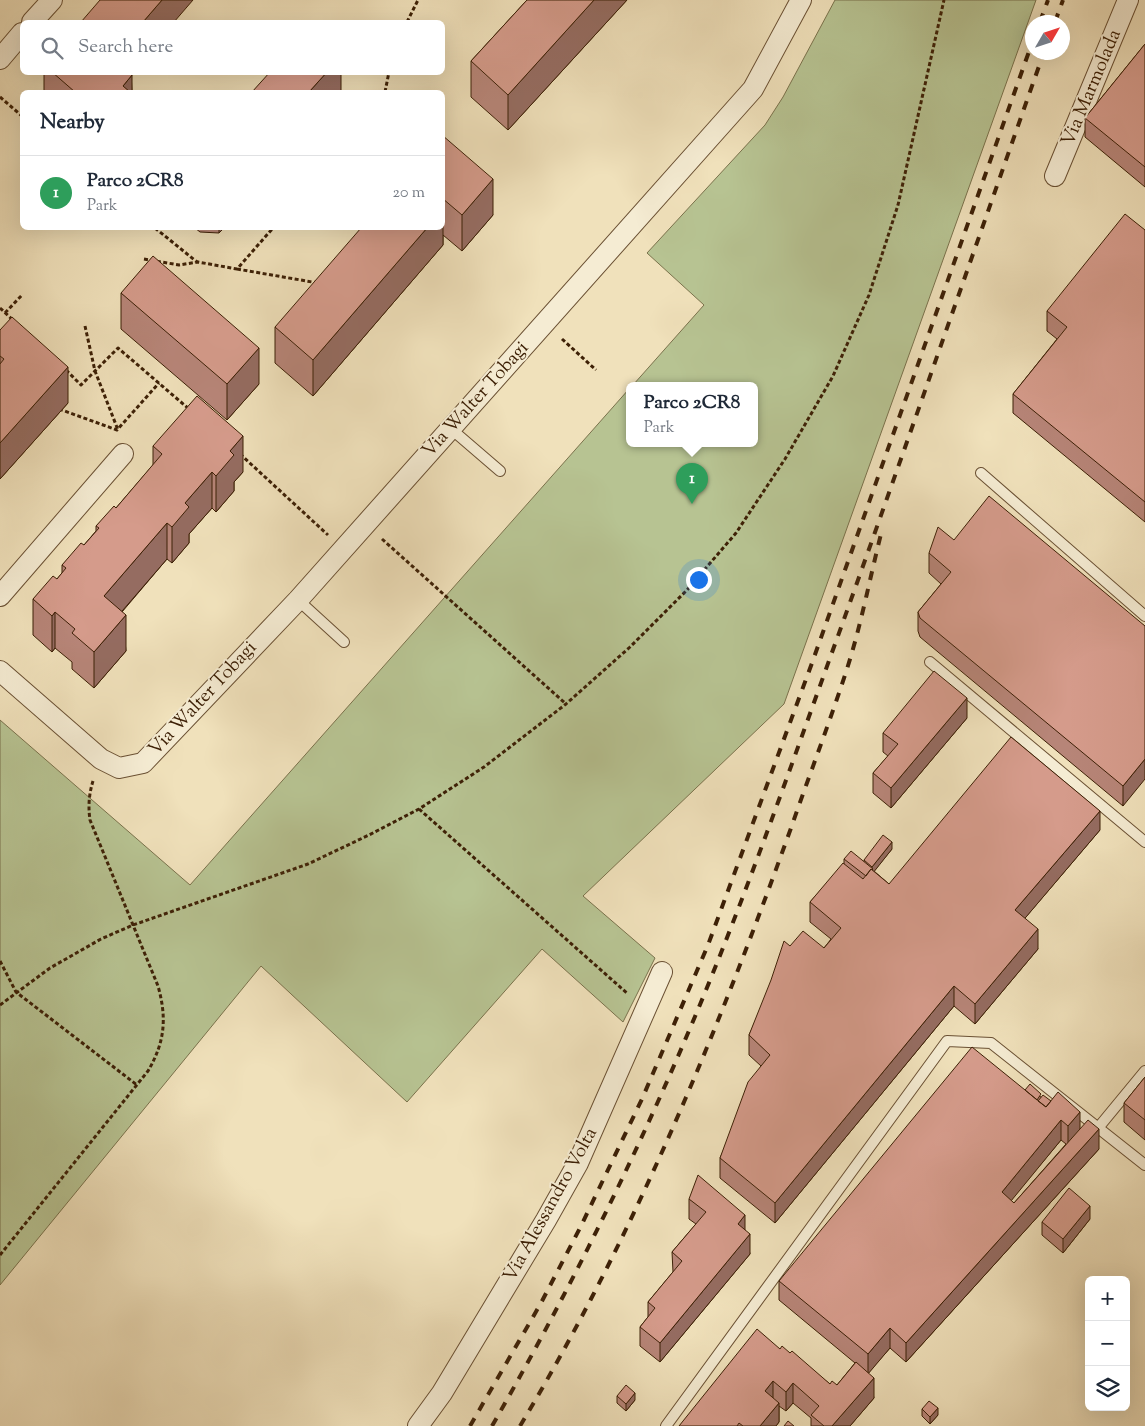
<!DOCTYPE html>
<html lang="en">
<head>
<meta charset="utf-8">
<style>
	:root { --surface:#fff; --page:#f2f2f3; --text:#1f2937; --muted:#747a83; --line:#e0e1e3; --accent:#0f766e }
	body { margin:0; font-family:"Sorts Mill Goudy",serif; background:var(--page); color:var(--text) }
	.controls { position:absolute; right:15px; bottom:15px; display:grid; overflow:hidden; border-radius:8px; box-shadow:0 5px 20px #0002 }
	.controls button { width:45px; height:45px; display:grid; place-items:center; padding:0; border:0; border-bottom:1px solid var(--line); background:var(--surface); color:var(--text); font:25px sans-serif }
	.compass { position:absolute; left:1025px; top:15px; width:45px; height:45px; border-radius:50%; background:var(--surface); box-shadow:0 5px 20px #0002; rotate:51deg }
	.you { position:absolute; left:698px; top:579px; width:18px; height:18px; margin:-12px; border:4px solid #fff; border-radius:50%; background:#1a73e8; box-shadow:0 0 0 8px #1a73e833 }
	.badge { display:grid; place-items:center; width:32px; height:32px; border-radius:50%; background:var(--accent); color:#fff; font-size:16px; font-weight:700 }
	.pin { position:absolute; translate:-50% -41px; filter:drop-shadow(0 1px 2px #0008) }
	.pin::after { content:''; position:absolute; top:26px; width:18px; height:15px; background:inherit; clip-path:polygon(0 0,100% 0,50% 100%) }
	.popup { position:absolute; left:626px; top:382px; width:132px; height:65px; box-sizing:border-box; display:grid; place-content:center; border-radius:8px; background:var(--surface); filter:drop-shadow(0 1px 4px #0005); font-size:16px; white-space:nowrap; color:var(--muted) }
	.popup b { font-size:19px; color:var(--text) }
	.popup::after { content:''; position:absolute; left:50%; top:100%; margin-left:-10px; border:10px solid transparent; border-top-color:var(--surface) }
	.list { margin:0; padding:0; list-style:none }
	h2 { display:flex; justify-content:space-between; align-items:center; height:65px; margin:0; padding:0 20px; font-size:21px }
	h2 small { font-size:16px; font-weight:400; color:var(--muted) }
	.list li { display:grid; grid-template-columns:32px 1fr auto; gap:15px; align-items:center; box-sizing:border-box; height:75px; padding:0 20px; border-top:1px solid var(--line) }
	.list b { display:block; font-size:19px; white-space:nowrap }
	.list p { margin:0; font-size:16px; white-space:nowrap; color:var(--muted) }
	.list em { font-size:16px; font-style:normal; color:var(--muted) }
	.icon { flex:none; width:28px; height:28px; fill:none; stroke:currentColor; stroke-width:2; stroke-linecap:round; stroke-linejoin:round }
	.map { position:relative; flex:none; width:1145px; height:1426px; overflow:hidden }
	.search { position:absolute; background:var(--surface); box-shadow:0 5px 20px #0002; left:20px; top:20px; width:425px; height:55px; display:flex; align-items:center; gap:12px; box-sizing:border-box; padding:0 18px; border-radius:8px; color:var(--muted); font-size:19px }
	.panel { position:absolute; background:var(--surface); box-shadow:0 5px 20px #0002; left:20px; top:90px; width:425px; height:140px; border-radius:8px }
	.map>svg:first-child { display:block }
	.green { fill:#b7c392; stroke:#7a724c }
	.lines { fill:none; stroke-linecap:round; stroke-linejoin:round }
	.service-casing { stroke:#6a5033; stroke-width:12 }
	.minor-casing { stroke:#6a5033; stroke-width:22 }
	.path { stroke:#3d2006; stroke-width:3; stroke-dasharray:4 2.5; stroke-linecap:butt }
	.service { stroke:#f5ecd3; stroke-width:10 }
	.minor { stroke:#f5ecd3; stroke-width:20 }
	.rail { stroke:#3d2006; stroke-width:4; stroke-dasharray:9 9; stroke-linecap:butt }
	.wall { fill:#b78578; stroke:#3d2006; fill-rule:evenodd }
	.shaded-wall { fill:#956c61; stroke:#3d2006 }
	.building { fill:#d59b8b; stroke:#3d2006 }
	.labels { text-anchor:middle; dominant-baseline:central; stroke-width:4; stroke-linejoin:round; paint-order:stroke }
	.street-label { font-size:19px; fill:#3d2006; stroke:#f5ecd3 }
</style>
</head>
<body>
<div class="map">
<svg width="1145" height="1426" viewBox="0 0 1145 1426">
	<rect width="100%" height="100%" fill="#f0e1bb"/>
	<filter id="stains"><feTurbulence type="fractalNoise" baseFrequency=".004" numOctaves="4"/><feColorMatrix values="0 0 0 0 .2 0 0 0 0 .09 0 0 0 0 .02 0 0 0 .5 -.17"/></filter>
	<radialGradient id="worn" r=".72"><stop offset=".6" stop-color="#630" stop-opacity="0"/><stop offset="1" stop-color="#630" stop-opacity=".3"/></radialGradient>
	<path class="green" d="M835,0H1036L784,704L583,896L655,958L623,1022L542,949L407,1102L261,966L0,1285V720L190,885L629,389L630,443H754V385H633L704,305L647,253L765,125L783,97Z"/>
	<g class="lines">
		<defs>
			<path id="service" d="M450,428L500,471
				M981,473L1145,616
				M298,600L344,642
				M930,662L1145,842
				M1098,1128L1145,1071
				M666,1426L947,1041L991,1043L1145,1165"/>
			<path id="minor" d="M32,22L52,0
				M0,59L22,33
				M1055,176L1128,0
				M0,596L123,454
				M0,671L101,759L119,768L143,763L298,600L753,89L801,0
				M418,1426L442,1393L546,1220L578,1163L662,972"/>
		</defs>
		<use href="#service" class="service-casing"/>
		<use href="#minor" class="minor-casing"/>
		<path class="path" d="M407,22L418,0
			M385,92L389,72
			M0,97L22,116
			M155,228L197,262
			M144,259L179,265L198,262L237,269L273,228
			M237,269L318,283
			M0,308L14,321
			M5,313L22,295
			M85,326L95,371L118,430
			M562,339L596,370
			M66,370L81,385L118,348L189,409
			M59,409L117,430L159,383
			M240,454L328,535
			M382,539L566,704
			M419,809L628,994
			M0,961L16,992L137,1085
			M0,1005L50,968L101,939L133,925L308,864L369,835L419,809L484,767L566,704L630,647L687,590L736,533L785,459L833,376L869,295L898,205L944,0
			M0,1255L148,1071C165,1042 167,1018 158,986L90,820C88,806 89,794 93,781"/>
		<use href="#service" class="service"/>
		<use href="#minor" class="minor"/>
		<path class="rail" d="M1040,22L1048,0
			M1055,22L1063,0
			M470,1426L541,1303L581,1226L642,1099L708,945L812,663L1032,43
			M492,1426C566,1297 633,1163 691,1026C747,894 794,757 843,622C911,432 977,242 1044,52
			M520,1426C633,1238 717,1034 791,828C809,776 829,724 846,672C861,626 870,577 882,530"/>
	</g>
	<path class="wall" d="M527,0H627L508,130L471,97V61Z
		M1145,44V187L1085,137V118Z
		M44,72H131L132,92H44Z
		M442,135L493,215L462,251L443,235V245L313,396L275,363V327L442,228Z
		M195,228H224L219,233L200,232Z
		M1145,230V522L1013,413V394L1057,339L1047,331V311Z
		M121,293L259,384L227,420L121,329Z
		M0,330L68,403L0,479Z
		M153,446L243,472L234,482V491L216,512L212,508L189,534V543L172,563L167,559L122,612L126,651L94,688L72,669V662L55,648L52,652L33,635V599L57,579L62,573V565L84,545L96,531V526L116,508L153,465Z
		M954,540L1145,626L1123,806L920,637L918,631V612L941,584L929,573V553Z
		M967,718L891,808L873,793V773L888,756L883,752V733Z
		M1100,830L1025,918L1038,949L975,1024L954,1006L775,1223L720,1178V1158L761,1066L749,1055V1035L790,946L824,948L831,939L810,922V902L844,864V859L864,862V860L892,849L874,871L889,884Z
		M1145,1077V1140L1124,1122V1103Z
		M1025,1090L1041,1097L1080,1128L1099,1149L906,1362L890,1348L868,1373L874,1398L850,1426H811V1418L793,1403L786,1411L779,1406V1422L776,1426H679L780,1349L790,1353L830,1384L837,1385L855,1363L779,1300V1281ZM1061,1140L1066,1144L1014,1203L1011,1200Z
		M689,1199L745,1230L750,1254L660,1362L640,1346V1327L648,1317V1302L673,1272L672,1252L696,1224L689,1219Z
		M1090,1219L1063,1253L1042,1235V1222Z
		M617,1396L635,1400L626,1411L617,1403Z
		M922,1409L938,1415L930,1424L922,1416Z"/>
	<path class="shaded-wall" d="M162,0H193L174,22H143Z
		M594,0H627L508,130V95Z
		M327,72H341V92H309Z
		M132,75V92H123V86Z
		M493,179V215L462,251V215Z
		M443,209V245L313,396V360L427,228H442Z
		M219,228H224L219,233Z
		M259,348V384L227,420V384Z
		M68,367V403L0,479V443Z
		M243,436V472L234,482V491L216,512V476L230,451Z
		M212,472V508L189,534V543L172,563V527L185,503Z
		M167,523V559L104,632V596Z
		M55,612V648L52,652V616Z
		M126,615V651L94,688V652Z
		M967,698V718L891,808V788Z
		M1145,759V779L1123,806V786Z
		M1100,811V830L1015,930V910Z
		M892,842V849L873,873L872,867Z
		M1038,929V949L975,1024V1004Z
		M954,986V1006L775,1223V1203Z
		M1080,1112V1132L1068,1146V1126Z
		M1061,1120V1140L1002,1212V1192Z
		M1099,1129V1149L906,1362V1343Z
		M1090,1206V1219L1063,1253V1239Z
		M745,1215V1234L738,1224Z
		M750,1234V1254L660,1362V1343Z
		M890,1328V1348L868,1374V1354Z
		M874,1378V1398L850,1426H832Z
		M773,1381V1400L765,1391Z
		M793,1383V1403L786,1411V1392Z
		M635,1393V1400L626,1411V1404Z
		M779,1403V1422L776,1426H760Z
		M938,1408V1415L930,1424V1417Z"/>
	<path class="building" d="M100,0H162L143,22H81Z
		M527,0H594L508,95L471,61Z
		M1145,44V167L1085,118Z
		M52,72H130L132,75L123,86L130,92H75Z
		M270,72H327L309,92H252Z
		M442,135L493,179L462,215L442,198Z
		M1125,214L1145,230V502L1013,394L1067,327L1047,311Z
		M361,228H427L313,360L275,327Z
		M153,256L259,348L227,384L121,293Z
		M12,317L68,367L0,443V364L4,359L0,356V330Z
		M197,396L243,436L230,451L234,455L216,476L212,472L185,503L189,507L172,527L167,523L104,596L126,615L94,652L72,633L75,629L55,612L52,616L33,599L53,576L57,579L66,568L62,565L81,543L84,545L99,528L96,526L114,506L116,508L162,454L153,446Z
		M989,496L1145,626V759L1123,786L920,618L918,612L951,572L929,553L938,527L954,540Z
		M934,671L967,698L891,788L873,773L898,744L883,733Z
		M1011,737L1100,811L1015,910L1038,929L975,1004L954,986L775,1203L720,1158L748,1082L770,1055L749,1035L771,980L784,941L790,946L803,931L824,948L841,928L810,902L843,863L863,879L871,869L889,884Z
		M883,835L892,842L872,867L864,860Z
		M851,851L873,869L872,870L871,869L866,876L844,859Z
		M972,1047L1046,1107L1058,1092L1080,1112L1068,1126L1061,1120L1002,1192L1014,1203L1088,1120L1099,1129L906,1343L890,1328L868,1354L779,1281Z
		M1145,1077V1120L1124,1103Z
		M1030,1084L1041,1094L1037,1100L1025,1090Z
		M1043,1095L1051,1101L1046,1107L1038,1101Z
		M698,1175L745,1215L738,1224L750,1234L660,1343L640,1327L655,1308L648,1302L682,1261L672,1252L706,1212L689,1199Z
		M1069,1188L1090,1206L1063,1239L1042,1222Z
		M757,1329L780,1349L782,1346L790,1353L792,1351L830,1384L832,1381L837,1385L856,1362L874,1378L832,1426H824L811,1415L819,1406L793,1383L786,1392L773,1381L765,1391L779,1403L760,1426H743L739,1423L737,1426H679Z
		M626,1385L635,1393L626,1404L617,1396Z
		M929,1401L938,1408L930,1417L922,1409Z
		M788,1421L794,1426H784Z"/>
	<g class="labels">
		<g class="street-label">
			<text transform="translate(1092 88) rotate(-67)">Via Marmolada</text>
			<text transform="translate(476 400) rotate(-48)">Via Walter Tobagi</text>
			<text transform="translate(203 699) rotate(-47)">Via Walter Tobagi</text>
			<text transform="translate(551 1205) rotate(-61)">Via Alessandro Volta</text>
		</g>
	</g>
	<rect width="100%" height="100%" filter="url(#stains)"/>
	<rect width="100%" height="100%" fill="url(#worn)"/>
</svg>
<div class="controls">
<button>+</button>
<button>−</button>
<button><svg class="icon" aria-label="layers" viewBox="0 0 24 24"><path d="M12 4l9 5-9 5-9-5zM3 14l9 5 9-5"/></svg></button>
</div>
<svg class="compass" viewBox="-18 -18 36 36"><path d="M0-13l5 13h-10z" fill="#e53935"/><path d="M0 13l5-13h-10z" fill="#747a83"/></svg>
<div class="you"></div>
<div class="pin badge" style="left:692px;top:504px;background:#2e9e5b">1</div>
<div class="popup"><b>Parco 2CR8</b>Park</div>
<div class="search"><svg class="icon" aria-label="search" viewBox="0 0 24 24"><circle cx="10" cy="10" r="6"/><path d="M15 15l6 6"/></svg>Search here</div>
<section class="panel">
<h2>Nearby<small></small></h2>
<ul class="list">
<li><span class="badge" style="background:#2e9e5b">1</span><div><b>Parco 2CR8</b><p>Park</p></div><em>20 m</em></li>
</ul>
</section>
</div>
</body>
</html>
